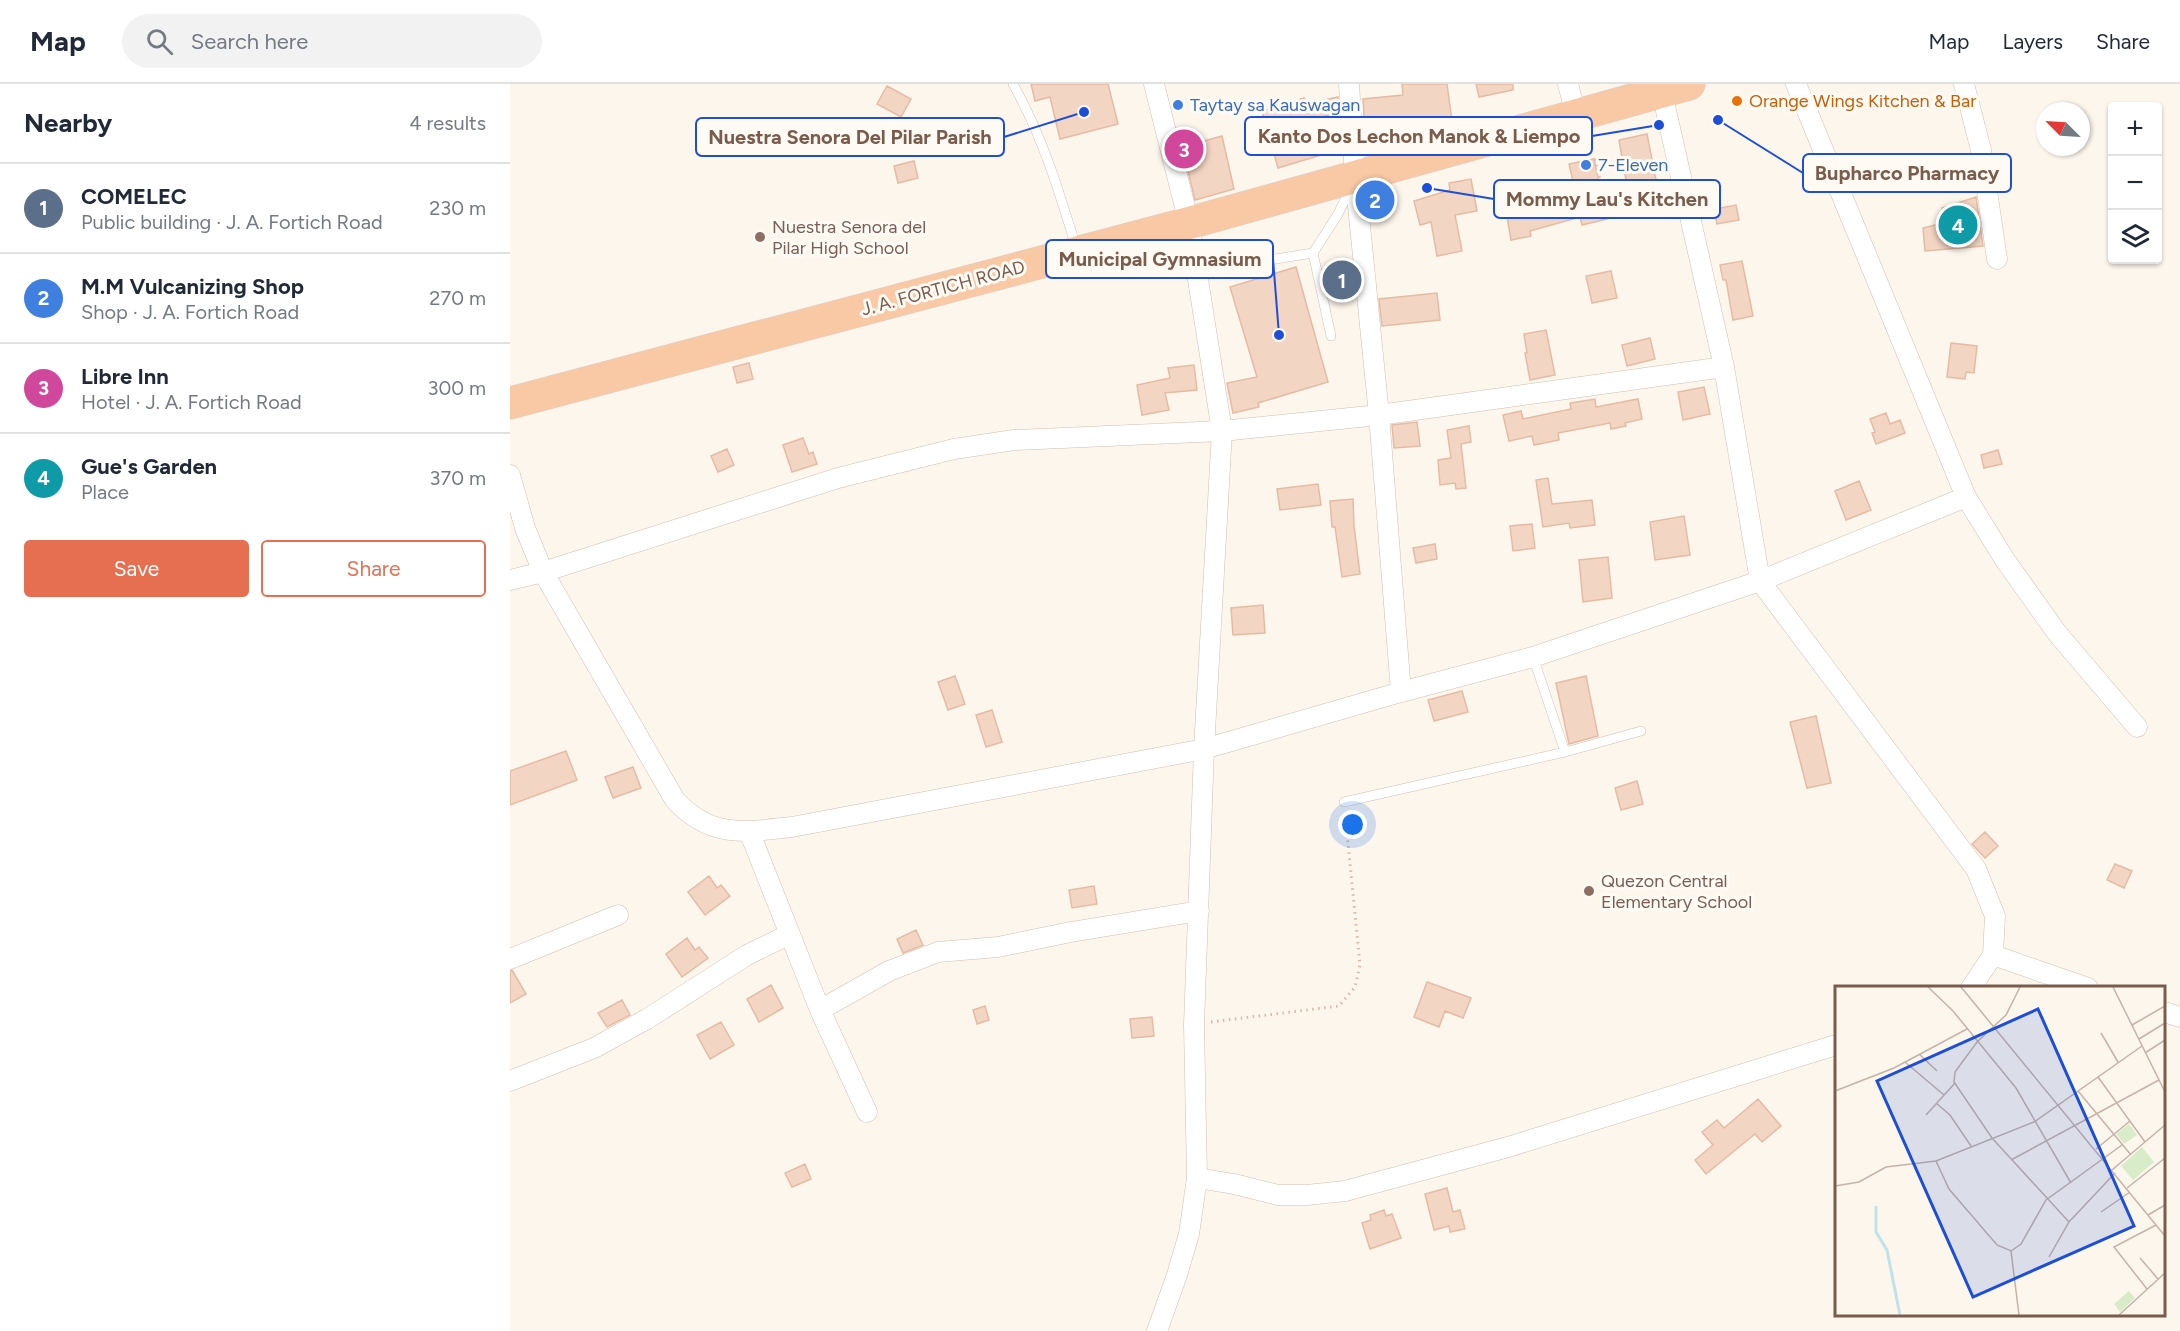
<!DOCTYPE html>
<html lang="en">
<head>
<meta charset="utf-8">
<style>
	:root { --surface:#fff; --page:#f2f2f3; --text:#1f2937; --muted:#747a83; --line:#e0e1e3; --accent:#e76f51 }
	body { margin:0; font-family:Figtree,sans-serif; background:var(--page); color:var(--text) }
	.controls { position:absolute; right:18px; top:18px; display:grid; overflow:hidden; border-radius:6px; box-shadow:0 2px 4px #0004 }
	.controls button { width:54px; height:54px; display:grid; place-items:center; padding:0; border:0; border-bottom:2px solid var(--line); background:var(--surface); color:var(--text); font:30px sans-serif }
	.compass { position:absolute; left:1526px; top:18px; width:54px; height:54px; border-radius:50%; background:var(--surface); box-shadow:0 2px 4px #0004; rotate:294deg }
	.you { position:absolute; left:843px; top:741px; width:21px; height:21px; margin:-15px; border:4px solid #fff; border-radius:50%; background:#1a73e8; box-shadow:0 0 0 9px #1a73e833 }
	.badge { display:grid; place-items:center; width:39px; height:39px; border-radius:50%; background:var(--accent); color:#fff; font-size:20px; font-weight:700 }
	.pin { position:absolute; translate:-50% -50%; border:3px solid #fff; box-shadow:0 2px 6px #0006 }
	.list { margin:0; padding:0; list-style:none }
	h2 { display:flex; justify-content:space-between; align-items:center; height:78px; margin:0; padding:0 24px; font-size:26px }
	h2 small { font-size:20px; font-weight:400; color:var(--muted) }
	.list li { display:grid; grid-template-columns:39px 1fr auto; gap:18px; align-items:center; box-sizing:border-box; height:90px; padding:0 24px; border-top:2px solid var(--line) }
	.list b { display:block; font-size:22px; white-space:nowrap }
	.list p { margin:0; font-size:20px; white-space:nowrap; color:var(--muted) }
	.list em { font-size:20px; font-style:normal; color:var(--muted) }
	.actions { display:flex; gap:12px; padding:18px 24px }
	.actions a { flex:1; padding:14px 0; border:2px solid var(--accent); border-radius:6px; text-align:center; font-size:21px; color:var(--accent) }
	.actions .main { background:var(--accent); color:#fff }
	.icon { flex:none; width:33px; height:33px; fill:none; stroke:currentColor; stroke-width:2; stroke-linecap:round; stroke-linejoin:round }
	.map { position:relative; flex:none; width:1670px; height:1247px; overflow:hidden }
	header { display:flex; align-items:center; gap:36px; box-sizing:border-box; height:84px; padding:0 30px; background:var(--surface); border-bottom:2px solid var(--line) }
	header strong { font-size:28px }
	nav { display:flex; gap:33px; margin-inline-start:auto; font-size:21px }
	.search { width:420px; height:54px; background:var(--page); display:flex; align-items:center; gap:15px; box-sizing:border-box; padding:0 21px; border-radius:33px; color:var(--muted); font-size:22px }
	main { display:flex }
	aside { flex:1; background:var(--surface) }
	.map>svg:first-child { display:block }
	.building { fill:#f3d5c3; stroke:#e6bba3; stroke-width:1.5 }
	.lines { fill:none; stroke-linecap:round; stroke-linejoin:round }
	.service-casing { stroke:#d1beb0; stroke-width:10 }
	.minor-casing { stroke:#d1beb0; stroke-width:21 }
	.trunk-casing { stroke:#dad1cd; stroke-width:33 }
	.path { stroke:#d9b8a5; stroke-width:3; stroke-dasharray:1.5 4.5; stroke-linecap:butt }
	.service { stroke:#fff; stroke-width:9 }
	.minor { stroke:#fff; stroke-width:20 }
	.trunk { stroke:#f9c8a4; stroke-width:32 }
	.food-dot { fill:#e8710a; stroke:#fffaf3; stroke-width:2 }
	.shop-dot { fill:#3f7fe0; stroke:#fffaf3; stroke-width:2 }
	.education-dot { fill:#8d6e63; stroke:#fffaf3; stroke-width:2 }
	.labels { text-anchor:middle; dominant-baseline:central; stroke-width:6; stroke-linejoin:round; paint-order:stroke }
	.food-label { font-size:18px; fill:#c56008; stroke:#fffaf3; text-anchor:start }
	.shop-label { font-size:18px; fill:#366cbe; stroke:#fffaf3; text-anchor:start }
	.education-label { font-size:18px; fill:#785e54; stroke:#fffaf3; text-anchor:start }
	.street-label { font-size:18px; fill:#7a5c4d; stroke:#fffaf3 }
	.inset-river { fill:none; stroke:#bfe3e8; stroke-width:3 }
	.inset-road { fill:none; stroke:#c5b3a7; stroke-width:1.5 }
	.view { fill:#1d4ed8; fill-opacity:0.15; stroke:#1d4ed8; stroke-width:3 }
	.inset-edge { fill:none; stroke:#7a5c4d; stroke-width:3 }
	.leader { fill:none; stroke:#1d4ed8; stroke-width:2 }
	.callout-dot { fill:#1d4ed8; stroke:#fffaf3; stroke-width:2 }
	.callout { fill:#fffaf3; stroke:#1d4ed8; stroke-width:2 }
	.callout-label { font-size:20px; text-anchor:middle; font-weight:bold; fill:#7a5c4d }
</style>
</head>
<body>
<header>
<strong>Map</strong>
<div class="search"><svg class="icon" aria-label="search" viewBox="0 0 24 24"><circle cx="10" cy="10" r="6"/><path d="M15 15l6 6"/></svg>Search here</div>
<nav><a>Map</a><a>Layers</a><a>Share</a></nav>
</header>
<main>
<aside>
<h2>Nearby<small>4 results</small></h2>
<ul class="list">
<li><span class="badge" style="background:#5c6f8a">1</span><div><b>COMELEC</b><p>Public building · J. A. Fortich Road</p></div><em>230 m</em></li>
<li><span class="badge" style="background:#3f7fe0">2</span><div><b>M.M Vulcanizing Shop</b><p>Shop · J. A. Fortich Road</p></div><em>270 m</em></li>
<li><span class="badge" style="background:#d1479c">3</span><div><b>Libre Inn</b><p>Hotel · J. A. Fortich Road</p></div><em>300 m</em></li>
<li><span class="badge" style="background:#0f9aa8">4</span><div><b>Gue's Garden</b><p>Place</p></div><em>370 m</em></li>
</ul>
<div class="actions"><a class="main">Save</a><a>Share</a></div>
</aside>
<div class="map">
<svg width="1670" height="1247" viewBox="0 0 1670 1247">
	<rect width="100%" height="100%" fill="#fdf6ec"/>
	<path class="building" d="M521,0H598L608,40L550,55L540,13L525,17Z
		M892,0H937L942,37L855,47L853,15L893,11Z
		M966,0H1003V6L969,13Z
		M377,2L401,15L391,33L367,20Z
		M828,13L829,29L801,35L811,71L768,84L752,27L794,14L796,20Z
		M1137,50L1146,96L1117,102L1109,56Z
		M712,52L724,105L685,116L674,70L692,66L690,58Z
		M1084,75L1097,135L1072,141L1070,133L1020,147L1021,152L1001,156L992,103L1011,99L1015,120L1065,106L1059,80Z
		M404,77L408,94L388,99L384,82Z
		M961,95L967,127L945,131L952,167L927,172L921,138L910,141L904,117L940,106L939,99Z
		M1466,113L1473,162L1415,167L1413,144L1433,139L1432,124Z
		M1226,121L1229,136L1207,140L1204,125Z
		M1232,177L1243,232L1223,236L1216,196H1213L1210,181Z
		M786,183L818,298L748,319L749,323L723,329L717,299L747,293L720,203Z
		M1101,187L1107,214L1082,219L1076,192Z
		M927,209L930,236L872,242L869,215Z
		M1036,246L1045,291L1020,296L1015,269H1017L1014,250Z
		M1140,254L1145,275L1117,282L1112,261Z
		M1441,259L1467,262L1464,289L1456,288L1455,295L1437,293Z
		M239,279L243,295L227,299L223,283Z
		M684,281L687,306L655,309L659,326L632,331L627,301L660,294L658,284Z
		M1194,303L1200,330L1173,336L1168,308Z
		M1085,315L1086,323L1128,315L1132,335L1115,339L1116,342L1101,345L1100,339L1048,349L1049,356L1024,361L1022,352L999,357L993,331L1011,327L1013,335L1061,325L1060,319Z
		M1376,329L1380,340L1390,336L1395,349L1366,360L1362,349L1365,348L1360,335Z
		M907,338L910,362L884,364L882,341Z
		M959,342L961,358L951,360L956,404L946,405L945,399L930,401L928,376L941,374L937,346Z
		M293,354L299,370L303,368L307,380L282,388L273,361Z
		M217,365L224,381L208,388L201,372Z
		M1488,366L1492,380L1474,384L1471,371Z
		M1038,394L1042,420L1082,416L1085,441L1060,444L1059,439L1033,443L1026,396Z
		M1349,397L1361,426L1336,436L1325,407Z
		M808,400L811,421L770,426L767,405Z
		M843,415L844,442L850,490L832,493L825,443H822L820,417Z
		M1174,432L1180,471L1145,476L1140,438Z
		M1022,440L1025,464L1003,467L1000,442Z
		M925,460L927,475L906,479L903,464Z
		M1098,473L1102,514L1073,518L1069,476Z
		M753,521L755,549L723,551L721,524Z
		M445,592L455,620L438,626L428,598Z
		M1076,592L1088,652L1059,660L1046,599Z
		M952,607L958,628L924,637L918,616Z
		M482,626L492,658L476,663L466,631Z
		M1306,632L1321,699L1297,704L1280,638Z
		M56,667L67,696L0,721V687Z
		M123,683L131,704L103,714L95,693Z
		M1127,697L1133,720L1111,726L1105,704Z
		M1475,748L1488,762L1475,774L1462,760Z
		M1605,780L1622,787L1614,804L1597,796Z
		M199,792L207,804L211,801L220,812L195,831L178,808Z
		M584,802L587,820L562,824L559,806Z
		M406,846L413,861L393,869L387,855Z
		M177,854L185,866L189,863L198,874L172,893L156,870Z
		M2,886L16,910L0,919V887Z
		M917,898L961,914L953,934L935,927L929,943L904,933Z
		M261,901L273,924L249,938L237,915Z
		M112,916L120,931L97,943L88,929Z
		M475,922L479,936L467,940L463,926Z
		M642,933L644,952L622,954L620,935Z
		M211,938L224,961L200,975L187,951Z
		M1248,1015L1271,1042L1252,1058L1245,1050L1196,1090L1185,1076L1203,1061L1192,1048L1207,1036L1214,1044Z
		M295,1080L301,1095L282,1103L275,1089Z
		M937,1104L943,1128L950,1126L955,1145L940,1148L939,1142L924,1146L915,1110Z
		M874,1126L876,1132L882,1130L891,1154L860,1165L852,1139L861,1136L860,1131Z"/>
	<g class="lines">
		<defs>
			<path id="service" d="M503,0C532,51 549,107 566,163
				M683,164L702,169L722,182L803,169
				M821,252L803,169L828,130L841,103
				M1023,573L1055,668
				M834,718L1055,668L1131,647"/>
			<path id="minor" d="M644,0L679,139L712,347L694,665L684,941L687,1094L679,1150L667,1191L647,1247
				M839,0L845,92L869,331L891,608
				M1058,0L1066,31
				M1150,0L1214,283L1250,497L1466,785L1485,832L1483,871L1461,904
				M1286,0L1456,413L1495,476L1547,549L1627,643
				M1454,0L1471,66L1487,175
				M0,391L15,444L33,488L165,716C201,755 235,748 282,743L694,665L891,608L1023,573L1250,497L1456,413
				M0,496L33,488L328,394L444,365L504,356L712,347L869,331L1214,283
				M239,747L310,926L357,1028
				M1483,871L1578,904
				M0,875L108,831
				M310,926L379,887L428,868L488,863L561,848L689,827
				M1654,928L1670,933
				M0,997L84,964L137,935L237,871L280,850
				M687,1094L724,1100L768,1111H797L835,1107L998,1063L1326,961"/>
			<path id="trunk" d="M0,319L679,139L1179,0"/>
		</defs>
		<use href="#service" class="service-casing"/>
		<use href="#minor" class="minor-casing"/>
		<use href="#trunk" class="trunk-casing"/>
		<path class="path" d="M1092,75L1085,76L1099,134
			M701,938L829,922L845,903L850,881L835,729"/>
		<use href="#service" class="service"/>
		<use href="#minor" class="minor"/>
		<use href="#trunk" class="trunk"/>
	</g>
	<circle class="food-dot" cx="1227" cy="17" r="6"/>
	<g class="shop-dot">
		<circle cx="668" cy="21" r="6"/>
		<circle cx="1076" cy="81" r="6"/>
	</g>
	<g class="education-dot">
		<circle cx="250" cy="153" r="6"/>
		<circle cx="1079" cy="807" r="6"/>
	</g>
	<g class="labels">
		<g class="food-label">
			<text x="1239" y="17">Orange Wings Kitchen &amp; Bar</text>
		</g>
		<g class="shop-label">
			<text x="680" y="21">Taytay sa Kauswagan</text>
			<text x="1088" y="81">7-Eleven</text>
		</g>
		<g class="education-label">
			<text x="262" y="143">Nuestra Senora del<tspan x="262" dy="21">Pilar High School</tspan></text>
			<text x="1091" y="797">Quezon Central<tspan x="1091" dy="21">Elementary School</tspan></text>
		</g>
		<g class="street-label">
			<text transform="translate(433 204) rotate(-15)">J. A. FORTICH ROAD</text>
		</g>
	</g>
	<g transform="translate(1325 902)">
		<rect width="330" height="330" fill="#fdf6ec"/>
		<path d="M294,138L302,149L289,158L281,148ZM307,161L319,176L298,194L286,180ZM294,305L300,312L285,326L279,318Z" fill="#d8ecc9"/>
		<path class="inset-river" d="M41,220V246L52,264L65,329"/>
		<path class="inset-road" d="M93,1L118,25L181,102L236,197M126,1L330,250M185,1L171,29L142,56L120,86L119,96L157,152L234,236M278,1L330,106M297,39L330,20M266,47L283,76M304,53L330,37M310,67L330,54M84,68L102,85M70,76L109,109M263,91L310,156M0,105L59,82L132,43M243,105L296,169M101,117L115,129L136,160M91,129L120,97M261,163L295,135M176,174L324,94M101,175L114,203L162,259L176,265L186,258L211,214L287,159M277,184L330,139M0,200L24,196L51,181L101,175L199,136L307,60M292,202L330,172M266,226L295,206M313,229L330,219M176,265L184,329M214,271L234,236L280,187M305,272L323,293M312,303L279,261L321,239M284,329L330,287"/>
		<path class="view" d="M203,23L299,240L138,311L42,95Z"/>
		<rect width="330" height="330" class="inset-edge"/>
	</g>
	<path class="leader" d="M1149 41L1082 52M574 28L494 53M1208 36L1293 89M917 104L984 115M769 251L763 175"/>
	<g class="callout-dot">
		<circle cx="1149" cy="41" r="6"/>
		<circle cx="574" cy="28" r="6"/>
		<circle cx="1208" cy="36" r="6"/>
		<circle cx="917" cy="104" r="6"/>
		<circle cx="769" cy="251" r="6"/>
	</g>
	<g class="callout">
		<rect x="735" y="33" width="347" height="38" rx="6"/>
		<rect x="186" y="34" width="308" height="38" rx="6"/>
		<rect x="1293" y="70" width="208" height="38" rx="6"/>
		<rect x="984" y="96" width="226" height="38" rx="6"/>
		<rect x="536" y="156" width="227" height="38" rx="6"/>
	</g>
	<g class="callout-label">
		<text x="909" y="59">Kanto Dos Lechon Manok &amp; Liempo</text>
		<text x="340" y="60">Nuestra Senora Del Pilar Parish</text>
		<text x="1397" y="96">Bupharco Pharmacy</text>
		<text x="1097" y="122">Mommy Lau's Kitchen</text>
		<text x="650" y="182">Municipal Gymnasium</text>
	</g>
</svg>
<div class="controls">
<button>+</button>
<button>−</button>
<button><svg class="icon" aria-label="layers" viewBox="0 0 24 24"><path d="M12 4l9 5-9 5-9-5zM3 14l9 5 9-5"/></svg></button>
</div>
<svg class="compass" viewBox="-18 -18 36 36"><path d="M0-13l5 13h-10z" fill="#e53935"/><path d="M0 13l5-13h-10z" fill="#747a83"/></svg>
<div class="you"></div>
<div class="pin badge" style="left:832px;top:196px;background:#5c6f8a">1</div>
<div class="pin badge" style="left:865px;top:116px;background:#3f7fe0">2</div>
<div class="pin badge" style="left:674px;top:65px;background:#d1479c">3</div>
<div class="pin badge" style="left:1448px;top:141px;background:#0f9aa8">4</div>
</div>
</main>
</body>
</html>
